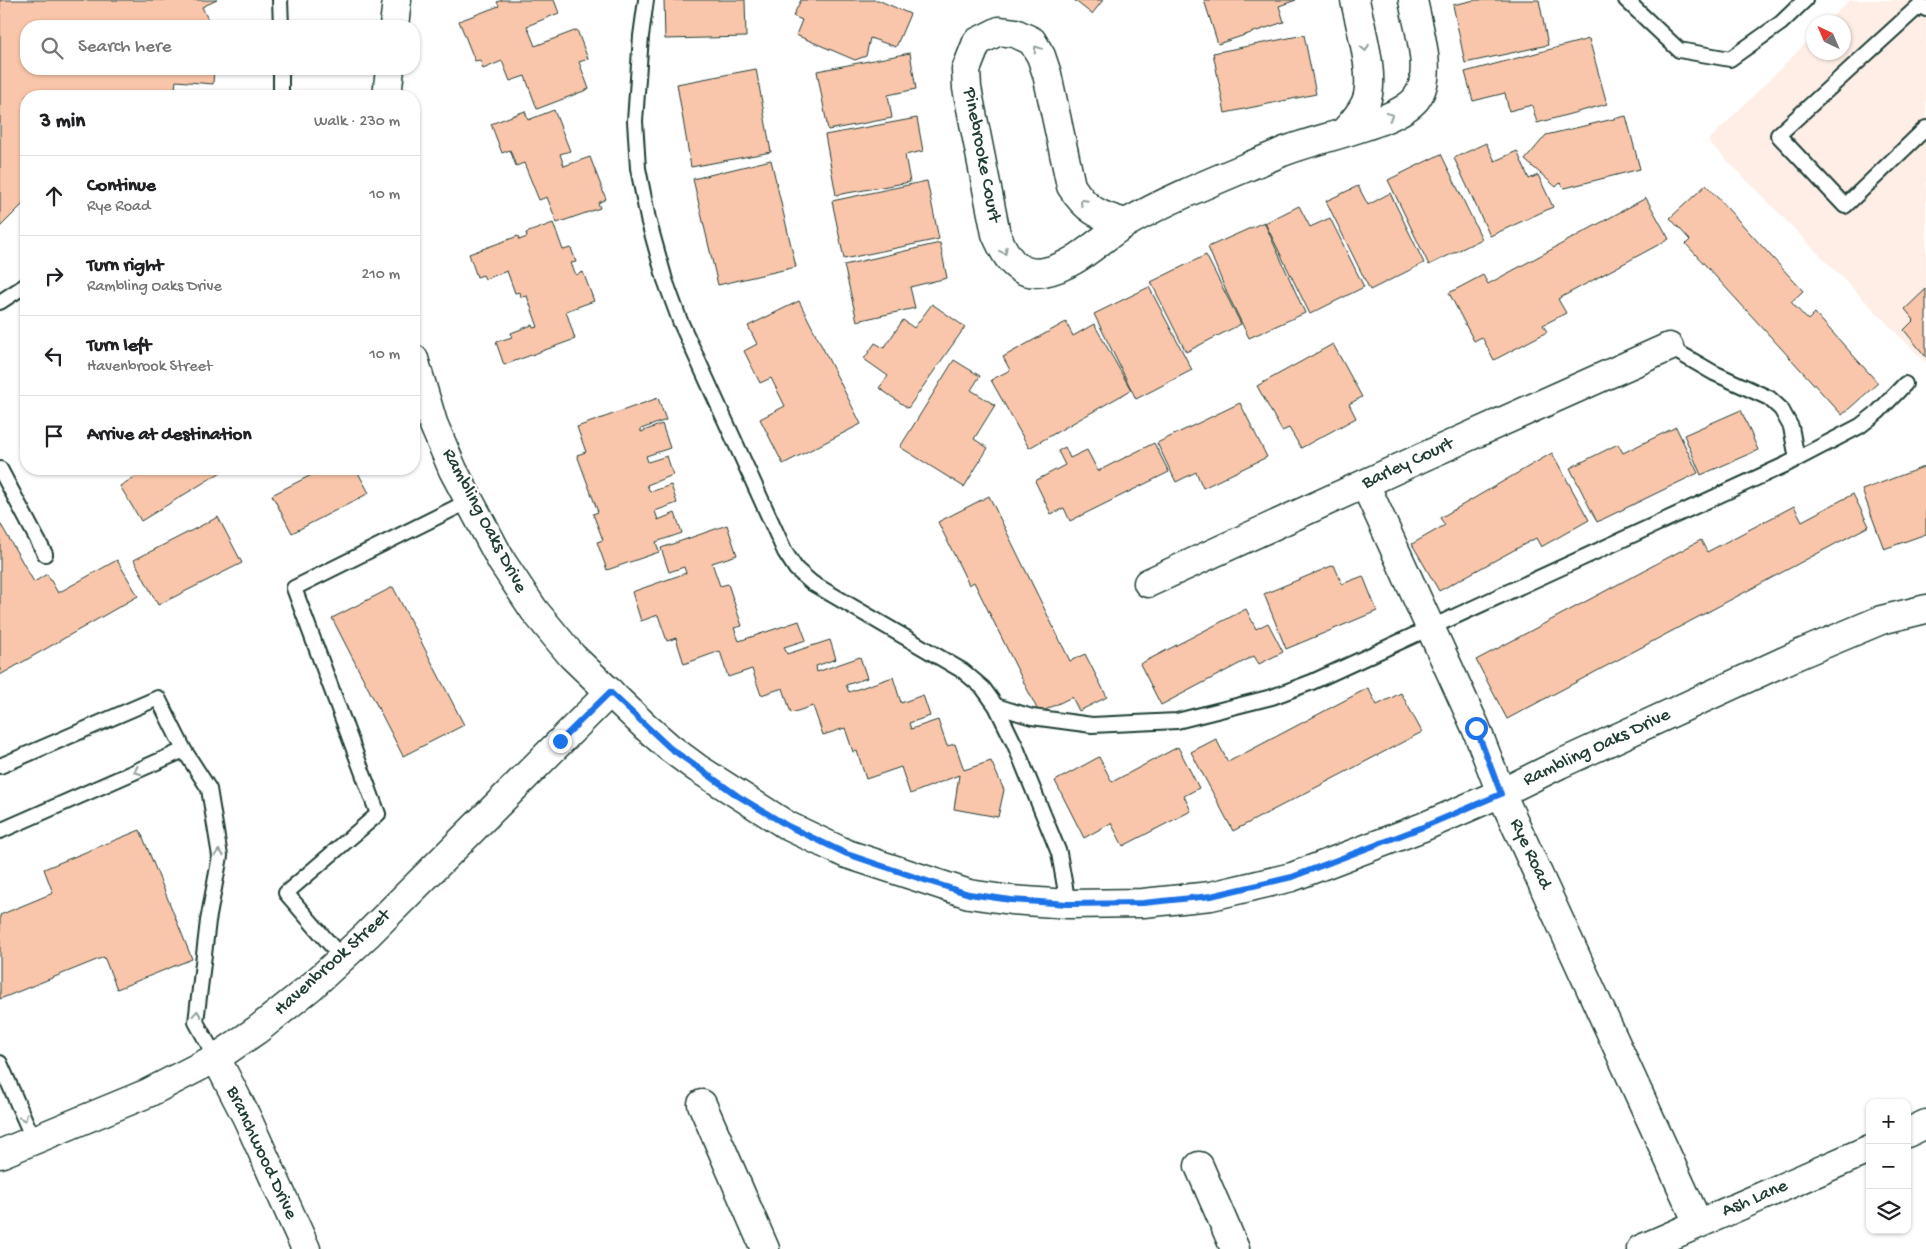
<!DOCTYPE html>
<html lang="en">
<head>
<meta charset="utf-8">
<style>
	:root { --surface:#fff; --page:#f6f6f6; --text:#202124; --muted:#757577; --line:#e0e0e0 }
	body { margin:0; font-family:"Gochi Hand",sans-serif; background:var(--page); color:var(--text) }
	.controls { position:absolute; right:15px; bottom:15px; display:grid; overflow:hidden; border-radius:10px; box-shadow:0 1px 4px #0004 }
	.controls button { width:45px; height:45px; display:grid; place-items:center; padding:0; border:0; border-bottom:1px solid var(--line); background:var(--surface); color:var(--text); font:25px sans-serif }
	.compass { position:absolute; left:1806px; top:15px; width:45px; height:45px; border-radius:50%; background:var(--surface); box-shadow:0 1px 4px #0004; rotate:316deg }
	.stop { position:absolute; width:15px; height:15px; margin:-11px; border:4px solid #1a73e8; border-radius:50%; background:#fff }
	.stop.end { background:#1a73e8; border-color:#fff; box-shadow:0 1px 5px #0008 }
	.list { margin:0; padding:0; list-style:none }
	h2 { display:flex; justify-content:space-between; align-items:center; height:65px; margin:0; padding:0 20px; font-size:21px }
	h2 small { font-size:16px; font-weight:400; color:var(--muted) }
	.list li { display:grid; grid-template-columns:32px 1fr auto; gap:15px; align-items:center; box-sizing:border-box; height:80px; padding:0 20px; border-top:1px solid var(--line) }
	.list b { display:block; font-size:19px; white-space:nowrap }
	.list p { margin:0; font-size:16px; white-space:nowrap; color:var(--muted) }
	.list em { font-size:16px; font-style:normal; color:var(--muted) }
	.icon { flex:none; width:28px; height:28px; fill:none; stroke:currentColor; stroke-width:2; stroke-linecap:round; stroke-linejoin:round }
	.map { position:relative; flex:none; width:1926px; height:1249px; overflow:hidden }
	.search { position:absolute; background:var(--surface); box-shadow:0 1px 4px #0004; left:20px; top:20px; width:400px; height:55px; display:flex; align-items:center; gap:12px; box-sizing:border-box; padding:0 18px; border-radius:20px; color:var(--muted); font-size:19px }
	.panel { position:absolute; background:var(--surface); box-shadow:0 1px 4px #0004; left:20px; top:90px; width:400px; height:385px; border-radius:20px }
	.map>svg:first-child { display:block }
	.built { fill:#feeee6 }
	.building { fill:#fac6ab; stroke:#1f3d34 }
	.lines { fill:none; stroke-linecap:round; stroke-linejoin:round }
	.lane-casing { stroke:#1f3d34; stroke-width:18 }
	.street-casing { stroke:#1f3d34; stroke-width:31 }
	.secondary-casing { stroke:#1f3d34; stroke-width:31 }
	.lane { stroke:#fff; stroke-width:14 }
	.street { stroke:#fff; stroke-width:28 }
	.secondary { stroke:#fff; stroke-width:28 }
	.oneway { stroke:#8f9e9a }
	.route { stroke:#1a73e8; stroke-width:6 }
	.labels { text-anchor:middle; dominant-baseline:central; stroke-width:4.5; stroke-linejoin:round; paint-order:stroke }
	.street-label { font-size:19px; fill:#1f3d34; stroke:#fff }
</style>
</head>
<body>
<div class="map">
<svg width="1926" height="1249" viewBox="0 0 1926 1249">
	<rect width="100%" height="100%" fill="#fff"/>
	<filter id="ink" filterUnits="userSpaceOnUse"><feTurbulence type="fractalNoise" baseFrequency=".02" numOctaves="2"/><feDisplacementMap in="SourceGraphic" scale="10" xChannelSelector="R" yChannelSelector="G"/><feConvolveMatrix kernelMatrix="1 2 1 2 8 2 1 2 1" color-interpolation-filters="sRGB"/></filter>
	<g filter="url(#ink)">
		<path class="built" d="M1850,0H1926V363L1708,141L1813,36L1814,52H1844V22H1827Z"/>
		<path class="building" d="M0,0H217L202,7L211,26H26V69H214L213,84L176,81L174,96H26V201L0,227Z
			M502,0H554L559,13L527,26L535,46L577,30L588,59L579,62L589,89L537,109L525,76L510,81L502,61L483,69L480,60L475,61L459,21L499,6L497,2Z
			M664,0H745L746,37L665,39Z
			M801,0H878L910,14L896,47L870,38L866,56L855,60L796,35L802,20L793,16Z
			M1074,0H1103L1092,14Z
			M1204,0H1296L1279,6L1284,22L1218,44Z
			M1475,0H1539L1548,45L1465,63L1453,5Z
			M1304,35L1316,94L1225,113L1213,53Z
			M1589,39L1607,104L1537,123L1532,105L1509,111L1505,93L1473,101L1465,72Z
			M910,53L916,89L888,95L892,118L828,130L817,71Z
			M756,69L771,152L691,167L677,84Z
			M554,110L570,151L560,154L564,166L590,157L606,199L598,203L600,208L557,223L547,197L539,200L524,163L516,166L510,150L502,153L491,124L525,111L528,120Z
			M1626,116L1640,169L1565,188L1560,183L1556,187L1525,160L1546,135Z
			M917,118L923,151L905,155L910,182L836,195L825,135Z
			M1486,143L1495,161L1517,151L1529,179L1538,175L1553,207L1490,236L1454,158Z
			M1441,154L1482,239L1429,265L1388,180Z
			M771,160L796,267L718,285L693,179Z
			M927,181L939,239L844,259L832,201Z
			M1706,185L1803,291L1791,302L1808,320L1815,313L1878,383L1842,415L1686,244L1690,240L1670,218Z
			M1358,186L1368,205L1390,193L1424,263L1370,290L1326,201Z
			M1646,198L1669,239L1558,299L1566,313L1543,325L1547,332L1494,360L1482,337L1474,341L1449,293L1483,275L1488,284Z
			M1299,206L1310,227L1330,218L1364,287L1310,314L1265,223Z
			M1264,222L1305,313L1249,338L1226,291L1208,247Z
			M553,223L563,250L571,248L576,262L571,263L576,275L583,272L594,301L566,311L575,339L504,365L496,342L512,337L511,333L532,325L533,328L538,327L527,296L521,297L520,292L515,293L507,271L485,279L483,275L477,277L469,254L518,236L519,240L527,237L526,233Z
			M940,243L947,278L910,287L915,308L857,321L844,265Z
			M1206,255L1241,324L1186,352L1151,282Z
			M1149,287L1192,370L1136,399L1094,314Z
			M1926,289V357L1904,330L1914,320L1905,309Z
			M799,301L861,424L783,464L760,419L785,406L771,378L760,383L744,351L757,344L748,326Z
			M932,304L965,327L908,408L879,388L888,376L864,359L875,343L884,348L903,320L914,328Z
			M1066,322L1073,336L1094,324L1131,390L1029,448L991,380L1010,370L1003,357Z
			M1333,344L1362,397L1349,404L1356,418L1301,448L1289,428L1282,431L1257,386Z
			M954,360L980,376L971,390L995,405L974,439L988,448L964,487L900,447Z
			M658,398L666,420L641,429V432L662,424L670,448L646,456L648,462L667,456L673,475L647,485L650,492L671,485L677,503L655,511L658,520L675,513L682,533L656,542L659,552L607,570L597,542L603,540L593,514L598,512L577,455L586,452L577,427Z
			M1240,403L1267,457L1203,488L1196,472L1176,482L1157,443Z
			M1741,410L1758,450L1701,475L1684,435Z
			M1676,427L1698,473L1597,522L1570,468L1618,444L1623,453Z
			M1154,443L1169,472L1070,521L1064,508L1051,514L1035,481L1065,465L1058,451L1065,447L1070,458L1087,450L1098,471Z
			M1552,453L1589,520L1541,547L1536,538L1439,591L1412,544L1445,525L1440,518Z
			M1926,466V534L1884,549L1862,490Z
			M148,469H226L141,521L120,486Z
			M323,469H356L369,493L292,533L272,495Z
			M1853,494L1869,526L1507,719L1476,660L1701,540L1707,552L1794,506L1802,521Z
			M989,496L1070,661L1085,654L1107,697L1079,711L1072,697L1039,713L974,582L969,585L938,522Z
			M218,517L242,563L158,605L134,560Z
			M0,523L34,582L47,574L58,593L117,560L138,596L0,675Z
			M727,525L737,555L712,563L720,586L728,584L742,626L734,628L739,641L799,621L806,640L784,647L787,654L830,640L836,659L816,666L817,672L860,657L867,678L846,685L849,692L893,677L901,703L923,695L930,716L909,723L911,729L938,720L947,746L955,744L964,770L991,761L1004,790L998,817L954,809L959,775L910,794L901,767L866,779L857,751L853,752L845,728L823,735L813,706L791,713L783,688L761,695L752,669L728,677L720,651L684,664L676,638L667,641L658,615L641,621L632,592L686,573L684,567L669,572L661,548Z
			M1334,565L1342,584L1363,576L1377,611L1286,649L1264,594Z
			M393,587L464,725L403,756L332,618Z
			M1246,609L1256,629L1268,623L1283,652L1259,664L1254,656L1161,705L1140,664Z
			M1368,688L1377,705L1401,693L1422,732L1233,831L1191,752L1216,739L1228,762Z
			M1178,747L1199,788L1184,796L1191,811L1123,846L1111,823L1084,838L1055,781L1099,757L1112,782Z
			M140,830L192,959L117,989L104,957L0,999V915L53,893L44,869Z"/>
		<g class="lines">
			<defs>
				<path id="lane" d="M280,0L281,26
					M646,0L641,36L635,121L638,168L648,219L665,280L680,321L785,552L796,569L812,583L963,671L983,688L996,706L1015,745L1059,853L1068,904
					M1626,0L1679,50L1730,59L1781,23L1805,0
					M1926,9L1920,5L1778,135L1845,206L1926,128
					M281,69V96
					M0,302L26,285
					M1669,347L1714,373L1769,398L1781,409L1791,427L1797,459
					M0,469L45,554
					M996,706L1032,717L1092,725L1177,721L1272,697L1312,682L1787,464L1860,426L1878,412L1905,384
					M0,766L158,698L184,750
					M0,831L184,750L209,789L220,856L208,921L196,1022L216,1058
					M342,958L286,893L378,814L294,588L469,501
					M0,1063L34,1141"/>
				<path id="street" d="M1344,132C1352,123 1360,115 1365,104C1377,80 1360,26 1355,0
					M1126,223C1099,216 1086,210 1071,186L1047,74L1041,56L1032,41L1015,33L999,31L977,42L966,70L967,88L996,234C1005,255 1016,277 1044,272C1077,266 1100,238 1128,222C1176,195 1229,175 1280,153C1312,139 1396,124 1416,99C1435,75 1418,28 1413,0
					M1365,484L1476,728L1501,793L1698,1223
					M1148,583L1423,457L1669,347
					M216,1058L247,1118L306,1249
					M702,1104L765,1249
					M1907,1133L1926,1124
					M0,1154L148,1093L216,1058L257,1030L312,986L367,935L610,692
					M1199,1166L1235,1249
					M1641,1249L1870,1149"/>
				<path id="secondary" d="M394,26L397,0
					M387,96L390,69
					M414,359L433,423L453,470L502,562L534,610L572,656L646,727L670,748L697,768L788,826L847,854L969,894L1011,900L1068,904L1143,903L1211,896L1292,877L1423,827L1501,793L1560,764L1800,654L1881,620L1926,609"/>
			</defs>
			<use href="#lane" class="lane-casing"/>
			<use href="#street" class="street-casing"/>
			<use href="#secondary" class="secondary-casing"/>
			<use href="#lane" class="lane"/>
			<use href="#street" class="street"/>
			<use href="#secondary" class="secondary"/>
		</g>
		<defs><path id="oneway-chevron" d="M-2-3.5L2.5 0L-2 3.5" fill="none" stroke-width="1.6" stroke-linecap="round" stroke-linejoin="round" transform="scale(1.25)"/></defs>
		<g class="oneway">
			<use href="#oneway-chevron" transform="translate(1365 48) rotate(79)"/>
			<use href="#oneway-chevron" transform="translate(1037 49) rotate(-123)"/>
			<use href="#oneway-chevron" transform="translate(1390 116) rotate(-24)"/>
			<use href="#oneway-chevron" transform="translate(1083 202) rotate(-134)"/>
			<use href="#oneway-chevron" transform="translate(1004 251) rotate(61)"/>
			<use href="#oneway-chevron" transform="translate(137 771) rotate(156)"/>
			<use href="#oneway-chevron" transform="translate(219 853) rotate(-93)"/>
			<use href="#oneway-chevron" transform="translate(197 1014) rotate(-85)"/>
			<use href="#oneway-chevron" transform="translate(24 1118) rotate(67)"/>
		</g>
	</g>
	<g class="lines" filter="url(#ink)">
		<path class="route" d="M560,741L610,692L670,748L738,796L788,826L847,854L921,879L969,894L1011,900L1068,904L1143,903L1211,896L1292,877L1423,827L1501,794L1476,728"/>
	</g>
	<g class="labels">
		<g class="street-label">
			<text transform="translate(981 155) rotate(79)">Pinebrooke Court</text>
			<text transform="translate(1408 464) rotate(-25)">Barley Court</text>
			<text transform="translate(484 521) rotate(62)">Rambling Oaks Drive</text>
			<text transform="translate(1597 748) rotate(-25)">Rambling Oaks Drive</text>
			<text transform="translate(1530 854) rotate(65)">Rye Road</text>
			<text transform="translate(333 963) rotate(-42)">Havenbrook Street</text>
			<text transform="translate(261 1153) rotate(65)">Branchwood Drive</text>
			<text transform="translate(1755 1199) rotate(-23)">Ash Lane</text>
		</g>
	</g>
</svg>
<div class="controls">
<button>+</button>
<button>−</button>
<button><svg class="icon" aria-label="layers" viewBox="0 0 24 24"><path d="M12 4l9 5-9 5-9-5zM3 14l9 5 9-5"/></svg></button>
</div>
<svg class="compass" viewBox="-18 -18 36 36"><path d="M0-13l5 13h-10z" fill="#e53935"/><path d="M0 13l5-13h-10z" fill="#757577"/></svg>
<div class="stop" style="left:1476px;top:728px"></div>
<div class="stop end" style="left:560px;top:741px"></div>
<div class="search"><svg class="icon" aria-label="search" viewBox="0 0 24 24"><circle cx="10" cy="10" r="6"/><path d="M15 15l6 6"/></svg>Search here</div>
<section class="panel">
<h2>3 min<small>Walk · 230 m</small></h2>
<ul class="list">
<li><svg class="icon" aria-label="ahead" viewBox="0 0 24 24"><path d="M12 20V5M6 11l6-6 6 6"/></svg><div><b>Continue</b><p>Rye Road</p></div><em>10 m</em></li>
<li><svg class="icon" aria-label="right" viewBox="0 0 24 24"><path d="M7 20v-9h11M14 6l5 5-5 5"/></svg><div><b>Turn right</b><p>Rambling Oaks Drive</p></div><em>210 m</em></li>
<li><svg class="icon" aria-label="left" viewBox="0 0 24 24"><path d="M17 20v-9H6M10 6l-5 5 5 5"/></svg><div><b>Turn left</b><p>Havenbrook Street</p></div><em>10 m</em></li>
<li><svg class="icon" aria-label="arrive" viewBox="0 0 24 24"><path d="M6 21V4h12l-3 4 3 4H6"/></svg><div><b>Arrive at destination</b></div></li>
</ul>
</section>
</div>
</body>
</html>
